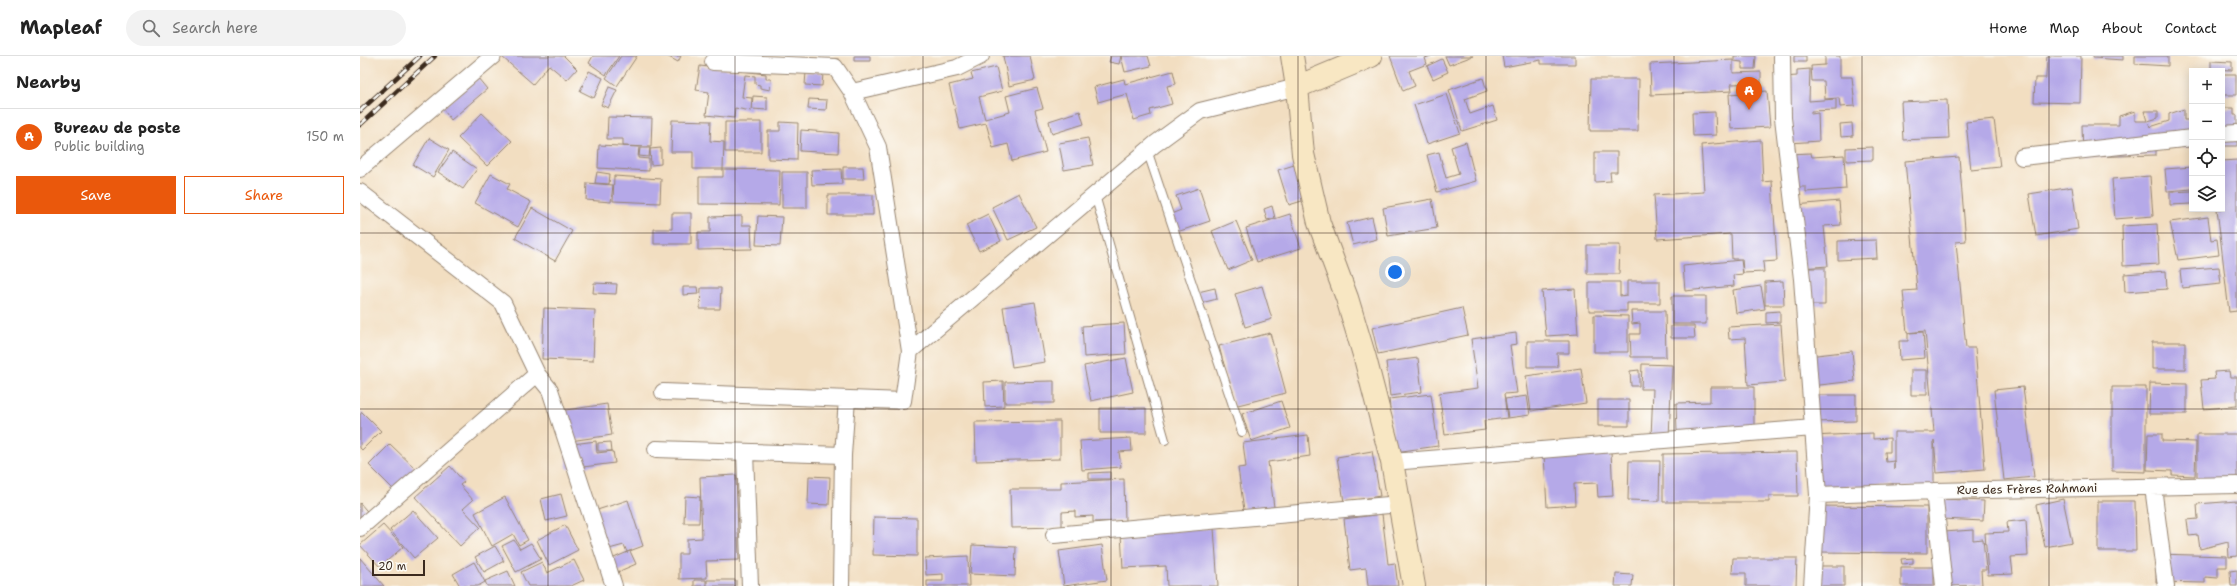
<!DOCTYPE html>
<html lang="en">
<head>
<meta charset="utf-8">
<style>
	:root { --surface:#fff; --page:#f2f2f2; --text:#222; --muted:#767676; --line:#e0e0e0; --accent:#ea580c }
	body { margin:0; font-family:"Shantell Sans",sans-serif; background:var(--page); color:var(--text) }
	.controls { position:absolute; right:12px; top:12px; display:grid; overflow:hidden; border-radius:0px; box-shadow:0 2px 10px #0003 }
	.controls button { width:36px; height:36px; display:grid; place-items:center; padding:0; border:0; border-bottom:1px solid var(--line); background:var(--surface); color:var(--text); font:20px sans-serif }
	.scale { position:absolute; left:12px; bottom:10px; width:53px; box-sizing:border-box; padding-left:4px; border:2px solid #3b2a1e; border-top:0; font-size:11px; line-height:14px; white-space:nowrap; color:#3b2a1e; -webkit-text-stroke:3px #fdfcf7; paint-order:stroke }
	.you { position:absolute; left:1035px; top:216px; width:14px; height:14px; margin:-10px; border:3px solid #fff; border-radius:50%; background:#1a73e8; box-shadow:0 0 0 6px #1a73e833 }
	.badge { display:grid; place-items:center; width:26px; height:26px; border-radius:50%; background:var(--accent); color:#fff; font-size:13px; font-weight:700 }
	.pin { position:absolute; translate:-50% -33px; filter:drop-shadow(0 1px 2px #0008) }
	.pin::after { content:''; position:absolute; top:21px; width:14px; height:12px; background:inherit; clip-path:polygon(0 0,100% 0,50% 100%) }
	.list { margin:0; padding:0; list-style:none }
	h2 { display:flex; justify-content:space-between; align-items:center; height:52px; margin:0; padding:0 16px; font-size:17px }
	h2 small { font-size:13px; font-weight:400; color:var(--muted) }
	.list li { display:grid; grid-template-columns:26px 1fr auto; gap:12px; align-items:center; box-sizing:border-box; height:56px; padding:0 16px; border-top:1px solid var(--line) }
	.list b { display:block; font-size:15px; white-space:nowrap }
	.list p { margin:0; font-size:13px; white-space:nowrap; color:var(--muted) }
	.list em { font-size:13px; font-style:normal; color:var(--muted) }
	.actions { display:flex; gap:8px; padding:12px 16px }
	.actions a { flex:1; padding:9px 0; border:1px solid var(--accent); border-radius:0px; text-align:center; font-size:14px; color:var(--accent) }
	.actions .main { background:var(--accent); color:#fff }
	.icon { flex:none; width:22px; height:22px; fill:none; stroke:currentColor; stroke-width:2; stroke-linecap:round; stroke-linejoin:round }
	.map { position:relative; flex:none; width:1877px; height:530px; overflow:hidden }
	header { display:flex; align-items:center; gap:24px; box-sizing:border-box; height:56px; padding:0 20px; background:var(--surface); border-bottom:1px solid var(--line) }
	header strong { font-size:19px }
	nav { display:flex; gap:22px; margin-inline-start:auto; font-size:14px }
	.search { width:280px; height:36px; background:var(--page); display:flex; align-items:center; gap:10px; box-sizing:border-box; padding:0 14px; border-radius:22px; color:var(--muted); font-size:15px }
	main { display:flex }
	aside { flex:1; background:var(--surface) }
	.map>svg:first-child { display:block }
	.building { fill:#b5a9e8 }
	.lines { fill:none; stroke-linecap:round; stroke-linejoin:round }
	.lane-casing { stroke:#968470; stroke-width:10 }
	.street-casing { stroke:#968470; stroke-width:18 }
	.secondary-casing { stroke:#968470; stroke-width:24 }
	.lane { stroke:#fff; stroke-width:8 }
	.street { stroke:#fff; stroke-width:16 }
	.secondary { stroke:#f8e7c3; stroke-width:22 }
	.rail-casing { stroke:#3b2a1e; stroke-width:4.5 }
	.rail { stroke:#fdfcf7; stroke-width:3; stroke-dasharray:9; stroke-linecap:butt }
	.grid { fill:none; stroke:#3b2a1e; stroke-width:1; stroke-opacity:0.55 }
	.labels { text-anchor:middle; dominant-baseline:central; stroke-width:4; stroke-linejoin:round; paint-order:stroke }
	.street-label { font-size:12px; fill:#3b2a1e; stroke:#fdfcf7 }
</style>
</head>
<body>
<header>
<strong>Mapleaf</strong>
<div class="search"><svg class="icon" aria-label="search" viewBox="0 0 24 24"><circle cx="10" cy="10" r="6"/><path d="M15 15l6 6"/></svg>Search here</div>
<nav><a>Home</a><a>Map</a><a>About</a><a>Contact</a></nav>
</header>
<main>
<aside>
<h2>Nearby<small></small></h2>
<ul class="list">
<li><span class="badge">A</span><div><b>Bureau de poste</b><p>Public building</p></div><em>150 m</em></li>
</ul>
<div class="actions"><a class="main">Save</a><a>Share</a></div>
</aside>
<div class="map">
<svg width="1877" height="530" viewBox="0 0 1877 530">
	<rect width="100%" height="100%" fill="#fdfcf7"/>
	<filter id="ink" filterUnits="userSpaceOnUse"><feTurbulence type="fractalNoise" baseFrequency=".025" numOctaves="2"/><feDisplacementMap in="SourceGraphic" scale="8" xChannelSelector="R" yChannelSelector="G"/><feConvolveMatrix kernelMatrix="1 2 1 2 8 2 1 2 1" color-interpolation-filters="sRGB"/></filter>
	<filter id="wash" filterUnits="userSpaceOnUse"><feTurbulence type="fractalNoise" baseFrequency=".012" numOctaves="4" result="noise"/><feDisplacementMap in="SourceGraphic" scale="16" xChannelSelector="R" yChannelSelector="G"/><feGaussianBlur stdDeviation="0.9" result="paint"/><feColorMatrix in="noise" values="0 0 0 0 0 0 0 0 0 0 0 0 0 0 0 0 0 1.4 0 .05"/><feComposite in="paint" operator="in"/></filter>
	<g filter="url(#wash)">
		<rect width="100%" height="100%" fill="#f2dec1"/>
		<g id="blocks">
			<path class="building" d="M143,0H204L217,13L207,24L189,9L173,28L142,1Z
				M233,0H259L246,19L229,7Z
				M261,0H277L257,30L246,22Z
				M307,0H321L318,6Z
				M494,0H510V5H494Z
				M643,0H670L675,24L649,30Z
				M751,0H788L791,10L765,16L761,0L759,8L749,6Z
				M1030,0H1071L1065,2L1067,8L1049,15L1055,30L1043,35Z
				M1085,0H1113L1089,9Z
				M1142,0H1215V8H1181V4L1144,11Z
				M1374,0H1396L1395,13H1382V6L1374,5Z
				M1434,0H1446V6H1434Z
				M1465,0H1480V21H1492L1495,50L1480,51L1479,42L1465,43L1464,25H1452L1451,10L1465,9Z
				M1687,0H1721L1720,47L1674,46L1675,22H1686Z
				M1733,0H1763V4L1733,2Z
				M1775,0H1808V10L1775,8Z
				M1082,3L1088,16L1073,23L1067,10Z
				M1373,4V17L1401,16V27L1371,28L1372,35L1291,39L1290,8Z
				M1851,5L1872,6V14L1851,13Z
				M340,10L406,18V23H411L410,34L400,32V29L395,28V20L385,19L382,41L392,42L391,55L375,52L374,62L346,59L349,36L336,34Z
				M636,11L642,35L619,41L625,63L650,56L646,40L677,32L683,52L675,54L686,96L652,105L648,88L633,92L626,67L600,73L589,29L613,23L611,17Z
				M1450,13L1449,45L1476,43V54L1451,55V58L1458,57L1459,85L1430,87L1424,21L1437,20V14Z
				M229,15L243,22L234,42L220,35Z
				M813,15L816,28L807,30L812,48L790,54L791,59L774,64L767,38L738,46L734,31L764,23L765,28Z
				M446,16L463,17L462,30L445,29Z
				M1862,18H1876V39H1862Z
				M118,22L127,33L91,64L82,52Z
				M1123,22L1127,35L1105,43L1110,58L1133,50L1137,64L1102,75L1089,34Z
				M1231,23H1279L1278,75H1230Z
				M249,31L257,34L248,52L241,49Z
				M1407,35L1410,71L1371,73L1369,38Z
				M1087,38L1100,77L1067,88L1054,49Z
				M393,40L407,41V54L392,53Z
				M449,43L467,44L466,54L448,53Z
				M1587,44L1589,82L1543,84L1541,46Z
				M1862,52H1874V59H1877V90H1862Z
				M1824,53V64H1832V91H1796V99L1723,101L1722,69H1759V60L1775,55V65H1787L1784,55H1798V62L1788,65L1790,71L1809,65V58Z
				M720,55L724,68L692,78L689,65Z
				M1355,56L1356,79L1333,80L1332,57Z
				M122,57L152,85L127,110L98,82Z
				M248,61L292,62L291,91L263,90V83H247Z
				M1634,63L1640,111L1611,114L1606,66Z
				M312,64L351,65L350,85L364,86L363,113L420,114L419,149L339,148V121H363V113H333V96H311Z
				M365,66H401V96H365Z
				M420,66L438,67L437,104L408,103V75H420Z
				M1492,67L1493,80L1481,81L1480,68Z
				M441,74L479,77L478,97L440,95Z
				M69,82L89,94L73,121L53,109Z
				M728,82L733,109L704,114L699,87Z
				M1401,84L1403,126L1412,125L1417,205L1403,206L1404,216L1383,217L1382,203H1372L1371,178L1297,183L1294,139L1344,136L1341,89Z
				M1106,86L1116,125L1077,136L1067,99L1079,96L1086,122L1099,118L1091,91Z
				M239,89L279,91L278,102L289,103V115L238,112Z
				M1513,91V104L1486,105V92Z
				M280,92H290L289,101L279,100Z
				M301,92V108L291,109L290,93Z
				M92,96L117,113L103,133L78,116Z
				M1235,96H1257V116H1250L1251,125L1235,126Z
				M1451,97L1452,101L1484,99L1486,133L1446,136V131H1430L1428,98Z
				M1599,101L1606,185L1596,186L1606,292H1615L1625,413L1577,417L1574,384V431H1534V428L1456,432L1453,380L1513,377V383L1530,382V396H1525L1526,406L1534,405V413V376H1574L1565,275L1547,277L1543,235L1557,234L1545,105Z
				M1877,104V255L1869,256L1857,153H1862V105Z
				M934,109L945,144L929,149L918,114Z
				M483,111H503L504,123H483Z
				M1832,111V133L1807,135L1805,113Z
				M481,113L482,128L452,129L451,114Z
				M237,116L250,118L249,128L235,127Z
				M422,116H447V152H422Z
				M131,118L150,128L147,133L171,146L158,171L115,147Z
				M254,120L301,123L300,147L253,145Z
				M1790,120L1793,160L1755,163L1752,123Z
				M227,127L253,129L251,146L226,144Z
				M1712,131L1718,173L1676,180L1669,138Z
				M839,132L850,165L817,176L811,158L821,154L816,140Z
				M1832,135V148L1810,149V136Z
				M659,137L676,171L648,184L632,151Z
				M468,139H513V159H468Z
				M1072,143L1077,172L1028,180L1023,152Z
				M1479,145L1481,169L1464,170L1468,210L1441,212L1436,149Z
				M912,150L915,162L907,164L904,153Z
				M172,152L212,175L195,205L155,182Z
				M312,157H331V188H294V173H312Z
				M628,158L641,185L619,195L606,169Z
				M930,158L941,192L897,206L886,172Z
				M382,160V169H391L392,193L338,194V176H350V161Z
				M398,160L422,161L420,190L396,189Z
				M1012,161L1017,183L993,189L987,167Z
				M1848,161L1851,184L1857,183L1859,199L1818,204L1810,166Z
				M876,165L892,204L868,214L852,175Z
				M1797,168L1799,208L1763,210L1762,170Z
				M1516,184L1517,202L1478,204V185Z
				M1227,189H1260L1259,218H1227Z
				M1381,204L1383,218L1373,219L1374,230L1325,235L1323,210Z
				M1859,211L1861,228L1822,232L1820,214Z
				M1446,212H1465V249H1446Z
				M1806,215L1807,233L1765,236L1764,218Z
				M1267,225H1300V247H1267V255H1229V226H1260V240L1267,239Z
				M1423,225L1424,249H1405V226Z
				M234,227L257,228L256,238L233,237Z
				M902,230L912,263L885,271L875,238Z
				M1401,230L1405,253L1376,257L1373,234Z
				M323,231H337L338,238L323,239Z
				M341,232H361L360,253H340Z
				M855,232L857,243L841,247L838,236Z
				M1215,233L1218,278L1186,280L1182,235Z
				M1312,240H1346V268H1312Z
				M675,246L685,306L652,311L643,251Z
				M184,252L235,254L233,305L182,303Z
				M1102,252L1108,279L1018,298L1012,272Z
				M1271,255H1305L1306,301H1271L1270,278H1280V267L1272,268Z
				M1420,255V266L1406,267V256Z
				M1234,259L1268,260V296H1234Z
				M764,267L766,298L724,301L722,270Z
				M1421,268L1425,326L1388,329L1385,282L1369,283L1368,271Z
				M1311,270H1334L1335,282H1311Z
				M1563,276L1565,302L1540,304L1539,285H1548V277Z
				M910,277L926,337L874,350L859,290Z
				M1156,277L1157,288L1150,289L1157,337L1144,338L1147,362L1124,365L1125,374L1085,379L1079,337L1118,332L1111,283Z
				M1167,285H1209V297H1197L1198,311H1167Z
				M1792,286H1825V313H1792Z
				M1492,295L1495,325L1451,330L1448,300Z
				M766,302L773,336L731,345L724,310Z
				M1058,302L1062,336L1030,340L1026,306Z
				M1282,308L1312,309L1309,382L1291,381L1293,333H1281Z
				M1221,312L1226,347L1171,355L1166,320Z
				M1279,314V330H1271L1270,315Z
				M1551,314H1567V339H1551Z
				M1869,315L1870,321H1877V350L1844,353L1841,324L1855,323L1854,316Z
				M643,325L644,350L625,351L624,326Z
				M694,325V347H645V326Z
				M1790,327L1827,328V358H1789Z
				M1350,331H1394V378L1317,379L1316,347L1350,346Z
				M1663,331L1674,421L1644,424L1634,334Z
				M1752,331H1786V416L1752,415Z
				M1071,338L1078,390L1035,396L1029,343Z
				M1452,339H1496V365L1452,366Z
				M1167,340L1170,359L1148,362L1145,343Z
				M1238,344H1269V370H1238Z
				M921,345L930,372L891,385L882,358Z
				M247,348L252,379L203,386L199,355Z
				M740,352H786V377H740Z
				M2,356L21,375L2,394L0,392V359Z
				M700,365V403L616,405L615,366Z
				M1788,378H1802V385L1836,386L1835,420L1812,419V415L1787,414Z
				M1837,378H1877V426L1837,425Z
				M948,379L950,400L908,406L914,451L884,454L878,412L886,411L883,387Z
				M771,382L772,395L759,396L761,411L722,414L720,385Z
				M236,385L237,397L253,395L255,407L207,413L205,389Z
				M251,386L252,395H238V387Z
				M30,388L57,414L36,436L9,409Z
				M1012,395L1020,440L984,446L977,401Z
				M1251,395L1253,440L1238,441L1237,427L1214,428L1215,449L1187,451L1184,399Z
				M1437,396L1438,440H1409V446H1303V398Z
				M1269,405H1300L1299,445L1268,444Z
				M90,410L104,426L100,429L113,444L103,453L120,471L100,490L55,441Z
				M750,416V423H729V417Z
				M376,419L379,504L346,505L347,522L319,523V498H327V483L342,482L340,421Z
				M449,420L470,421L469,449L448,448Z
				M764,423L765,465L733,466V460L715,461V455L702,456V471L651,472L650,433H701V426Z
				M201,438L207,460L186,465L181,443Z
				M325,440L340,441L339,467H324Z
				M145,441L168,484L159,489L153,478L132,490L115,457Z
				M1583,443L1624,445L1623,465L1582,463Z
				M1703,443L1712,486L1685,491L1676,449Z
				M268,444L283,490L267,496L264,489L249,493L225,458Z
				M1738,445H1775L1776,495H1738Z
				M1877,445V500L1869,501L1868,486L1840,493L1838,479L1829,480L1827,464L1838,463L1837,448Z
				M0,447L11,460L0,469Z
				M1456,450L1567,451V497L1456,496Z
				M53,454L78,482L54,502L30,474Z
				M1022,458L1028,508L1035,507L1038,530H1008L1006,512L990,514L984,463Z
				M514,461L557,462V500L513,499Z
				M1666,464L1668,500L1651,501L1653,518L1628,519L1625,477L1648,476L1647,466Z
				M23,469L43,491L20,511L0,489Z
				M205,469L218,494L189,509L177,484Z
				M854,472L858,530H807L806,510L763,512L761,478Z
				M1613,474V484L1623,483L1626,514H1621L1622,529L1588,530L1584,476Z
				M154,484L160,493L171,487L181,503L156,516L142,490Z
				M612,489L656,491L655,520L610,518Z
				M742,489L747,524L704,530L699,495Z
				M135,490L144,505L124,516L115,501Z
				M270,495L276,508L246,521L240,508Z
				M1797,498L1867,500V511H1858V522L1845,521V527L1796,526Z
				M608,500L609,530H567V525H583V518L566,519L565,502Z
				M0,502L24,530H0Z
				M1373,502H1437L1436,530H1386V517H1372Z
				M1553,502V507L1542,508L1541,503Z
				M214,504L224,524L211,530H168L161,516L182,506L187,517Z
				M114,506L125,526L118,530H100L93,518Z
				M1454,510H1484V530H1455Z
				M1541,511H1574V530H1541Z
				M1877,514V530H1871L1870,515Z
				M148,515L155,530H127L125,525Z
				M1256,518L1273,519L1272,530H1255Z
				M334,524H346V530H334Z
				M347,524H376V530H347Z"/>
		</g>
	</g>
	<g filter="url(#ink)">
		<use href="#blocks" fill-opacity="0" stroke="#968470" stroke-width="1"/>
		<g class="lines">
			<defs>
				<path id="lane" d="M787,94L882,376
					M735,139L805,384"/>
				<path id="street" d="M1422,0L1423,62L1442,223L1458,439L1452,530
					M492,36L597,12L621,0
					M1862,78L1877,77
					M1662,101L1832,82
					M0,113L133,0
					M0,136L143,247L177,318L0,472
					M550,295L795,88L840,55L937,31
					M177,318L190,334L254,530
					M303,336L543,345L550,295L518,91L492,36L475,11L353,6
					M296,393L483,399
					M385,396L390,530
					M1032,406L1453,372
					M1793,431L1806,530
					M1574,435L1584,530
					M1458,439L1574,435L1877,429
					M694,479L1040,448
					M481,530L483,399L487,343"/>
				<path id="secondary" d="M932,0L937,31L943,98L959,167L987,242L1005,302L1032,406L1054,530
					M937,31L1011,0"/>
			</defs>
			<use href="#lane" class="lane-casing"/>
			<use href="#street" class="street-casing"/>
			<use href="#secondary" class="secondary-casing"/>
			<use href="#lane" class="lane"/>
			<use href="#street" class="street"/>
			<use href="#secondary" class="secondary"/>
			<defs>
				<path id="rail" d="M0,55L60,0
					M0,69L75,0"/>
			</defs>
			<use href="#rail" class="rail-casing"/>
			<use href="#rail" class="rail"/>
		</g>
	</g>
	<path class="grid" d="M188,0V530M375,0V530M563,0V530M751,0V530M938,0V530M1126,0V530M1314,0V530M1502,0V530M1689,0V530M0,177H1877M0,353H1877"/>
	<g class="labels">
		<g class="street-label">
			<text transform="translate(1667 433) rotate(-1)">Rue des Frères Rahmani</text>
		</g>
	</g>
</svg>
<div class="controls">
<button>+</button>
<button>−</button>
<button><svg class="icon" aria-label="locate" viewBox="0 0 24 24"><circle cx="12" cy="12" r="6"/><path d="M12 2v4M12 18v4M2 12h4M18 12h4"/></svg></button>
<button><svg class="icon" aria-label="layers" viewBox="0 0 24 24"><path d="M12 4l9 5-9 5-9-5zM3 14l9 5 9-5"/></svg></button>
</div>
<div class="scale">20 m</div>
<div class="you"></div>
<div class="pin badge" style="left:1389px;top:54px">A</div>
</div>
</main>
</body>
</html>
